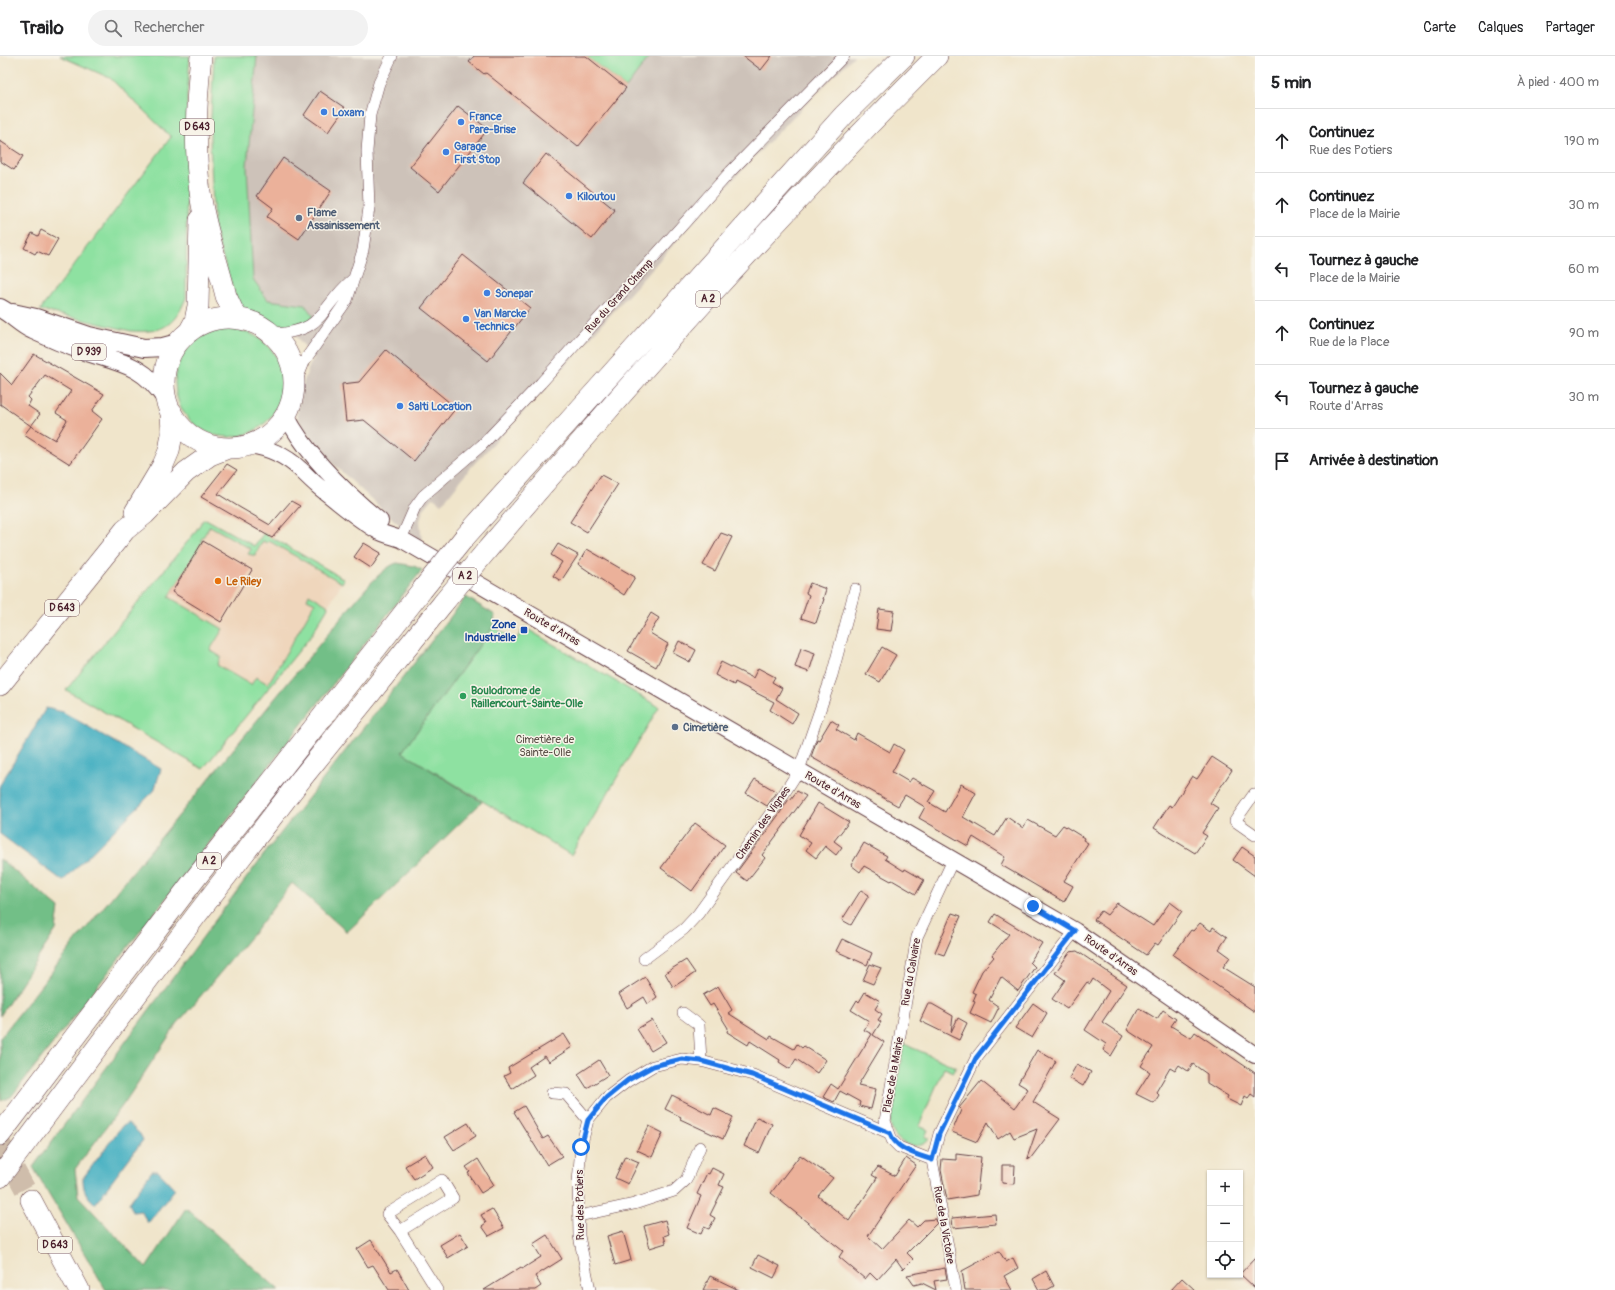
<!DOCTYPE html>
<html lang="fr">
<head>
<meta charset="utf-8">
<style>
	:root { --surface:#fff; --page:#f2f2f2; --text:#202124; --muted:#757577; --line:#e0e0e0 }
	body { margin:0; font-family:Pangolin,sans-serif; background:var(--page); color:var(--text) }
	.controls { position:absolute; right:12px; bottom:12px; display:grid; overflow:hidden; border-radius:0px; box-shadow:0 1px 3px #0004 }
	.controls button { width:36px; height:36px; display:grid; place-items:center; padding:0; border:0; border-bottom:1px solid var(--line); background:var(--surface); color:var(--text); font:20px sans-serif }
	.stop { position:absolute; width:12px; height:12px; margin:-9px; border:3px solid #1a73e8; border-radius:50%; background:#fff }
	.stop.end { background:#1a73e8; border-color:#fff; box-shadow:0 1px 4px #0008 }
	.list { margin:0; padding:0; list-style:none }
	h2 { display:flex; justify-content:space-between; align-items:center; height:52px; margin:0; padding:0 16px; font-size:17px }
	h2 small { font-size:13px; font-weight:400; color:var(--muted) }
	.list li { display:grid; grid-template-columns:26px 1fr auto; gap:12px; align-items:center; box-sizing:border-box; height:64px; padding:0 16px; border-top:1px solid var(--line) }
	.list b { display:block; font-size:15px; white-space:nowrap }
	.list p { margin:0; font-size:13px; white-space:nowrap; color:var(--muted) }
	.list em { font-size:13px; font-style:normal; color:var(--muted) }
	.icon { flex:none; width:22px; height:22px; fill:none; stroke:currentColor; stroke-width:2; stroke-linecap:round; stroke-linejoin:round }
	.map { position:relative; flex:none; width:1255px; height:1234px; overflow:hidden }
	header { display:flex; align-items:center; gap:24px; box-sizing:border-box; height:56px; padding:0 20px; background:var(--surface); border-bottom:1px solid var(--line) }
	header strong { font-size:19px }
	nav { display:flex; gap:22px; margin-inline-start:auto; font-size:14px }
	.search { width:280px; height:36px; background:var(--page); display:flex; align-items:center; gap:10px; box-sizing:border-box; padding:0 14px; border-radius:22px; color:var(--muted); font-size:15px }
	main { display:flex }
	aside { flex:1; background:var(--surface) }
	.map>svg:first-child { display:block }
	.built { fill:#efd6bc }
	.industrial { fill:#cdc2b9 }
	.green { fill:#8ee1a1; stroke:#6c8066 }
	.forest { fill:#72bf87; stroke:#5e6f59 }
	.water { fill:#43afc1; stroke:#466776 }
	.building { fill:#ebb19a; fill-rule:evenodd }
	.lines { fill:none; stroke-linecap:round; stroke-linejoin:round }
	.highway-tunnel { stroke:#cfbdab; stroke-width:21; stroke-dasharray:21 10; stroke-linecap:butt }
	.street-casing { stroke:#633d43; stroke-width:12 }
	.secondary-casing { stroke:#633d43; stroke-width:18 }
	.primary-casing { stroke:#633d43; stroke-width:20 }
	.highway-casing { stroke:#633d43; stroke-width:22 }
	.street { stroke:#fff; stroke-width:11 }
	.secondary { stroke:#fff; stroke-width:16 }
	.primary { stroke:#fff; stroke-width:18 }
	.highway { stroke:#fff; stroke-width:21 }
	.highway-bridge-casing { stroke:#633d43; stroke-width:22; stroke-linecap:butt }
	.highway-bridge { stroke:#fff; stroke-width:21 }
	.route { stroke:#1a73e8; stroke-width:5 }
	.shop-dot { fill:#3f7fe0; stroke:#f7f3e8; stroke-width:1.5 }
	.service-dot { fill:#5c6f8a; stroke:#f7f3e8; stroke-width:1.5 }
	.food-dot { fill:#e8710a; stroke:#f7f3e8; stroke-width:1.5 }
	.transit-dot { fill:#1a4fb4; stroke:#f7f3e8; stroke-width:1.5 }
	.leisure-dot { fill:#2e9e5b; stroke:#f7f3e8; stroke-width:1.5 }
	.labels { text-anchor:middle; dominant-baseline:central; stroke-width:3; stroke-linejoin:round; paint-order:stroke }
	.shield { fill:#f7f3e8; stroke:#7e5f64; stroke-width:1 }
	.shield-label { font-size:10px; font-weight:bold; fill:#4a1f2b }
	.shop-label { font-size:11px; font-weight:bold; fill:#366cbe; stroke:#f7f3e8; text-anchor:start }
	.service-label { font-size:11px; font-weight:bold; fill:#4e5e75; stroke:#f7f3e8; text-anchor:start }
	.street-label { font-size:11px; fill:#4a1f2b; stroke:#f7f3e8 }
	.food-label { font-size:11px; font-weight:bold; fill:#c56008; stroke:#f7f3e8; text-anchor:start }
	.transit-label { font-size:11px; font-weight:bold; fill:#164399; stroke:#f7f3e8; text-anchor:end }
	.leisure-label { font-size:11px; font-weight:bold; fill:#27864d; stroke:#f7f3e8; text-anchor:start }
	.park-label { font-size:11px; fill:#5b5048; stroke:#f7f3e8 }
</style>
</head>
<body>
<header>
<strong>Trailo</strong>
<div class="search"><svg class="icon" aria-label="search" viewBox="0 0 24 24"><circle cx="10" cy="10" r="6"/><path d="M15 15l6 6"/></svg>Rechercher</div>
<nav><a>Carte</a><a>Calques</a><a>Partager</a></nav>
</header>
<main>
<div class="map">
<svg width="1255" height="1234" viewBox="0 0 1255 1234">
	<rect width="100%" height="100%" fill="#f7f3e8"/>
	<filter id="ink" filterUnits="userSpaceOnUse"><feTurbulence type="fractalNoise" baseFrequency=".025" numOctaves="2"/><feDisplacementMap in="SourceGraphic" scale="8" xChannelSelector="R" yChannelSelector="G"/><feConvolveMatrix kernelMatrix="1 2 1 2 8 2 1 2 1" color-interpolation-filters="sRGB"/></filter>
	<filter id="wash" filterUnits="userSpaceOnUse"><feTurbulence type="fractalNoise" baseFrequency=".012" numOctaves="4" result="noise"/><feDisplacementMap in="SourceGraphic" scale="16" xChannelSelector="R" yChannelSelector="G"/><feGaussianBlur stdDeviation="0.9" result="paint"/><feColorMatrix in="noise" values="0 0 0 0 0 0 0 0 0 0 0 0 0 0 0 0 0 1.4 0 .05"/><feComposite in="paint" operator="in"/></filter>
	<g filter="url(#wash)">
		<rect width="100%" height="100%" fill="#f0e5cb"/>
		<path class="built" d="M206,463L254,490L264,477L344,523L310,581L203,713L66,634L193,479L203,464Z"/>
		<path class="industrial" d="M257,0H854L787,67L708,150L529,350L472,410L442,448L433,442L423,454L420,465L422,487L395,465L330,405L302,371L297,358L300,336L309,311L314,302L290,273L253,223L247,110Z"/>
		<path class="green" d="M60,0H190L187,40L186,242C174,271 162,277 131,275L40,254L171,81L110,22Z
			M214,0H257L247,110L253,223L268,244L305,249L314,261L303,270L282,272L272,269L246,257L239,252L214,174L210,82Z
			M586,0H650L626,32Z
			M175 327a54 54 0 1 1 108 0a54 54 0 1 1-108 0Z
			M206,463L254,490L264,477L344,523L342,527L269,485L267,487L263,485L255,499H252L248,498L251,493L210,470L201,484L203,485L169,541L223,573L210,594L221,601L217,609L251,629L256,621L268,628L315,547L307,543L309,538L327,549L328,551L310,581L203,713L66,634L193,479L203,464Z
			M493,571L516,584L524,571L659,651L571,799L402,696Z
			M904,988L956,1011L954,1016L944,1012L919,1070L928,1074L925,1081L930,1082C922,1095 901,1090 894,1078C892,1075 891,1071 890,1068Z"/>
		<path class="forest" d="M397,507L414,510L422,514L11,1041L1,1045L0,982L79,881L337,567C351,551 379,512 397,507Z
			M466,541L495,559L493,571L402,696L482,746L347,876L292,827L257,873L177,968L125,1046L75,1113L78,1140L146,1212L186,1152L279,1234H106L33,1111L262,801Z
			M0,803L59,852L56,874L0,960Z"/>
		<path class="water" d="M46,652L63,656L161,713L154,735L63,825L0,778V729Z
			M128,1067L140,1078L143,1084L95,1148C86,1139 83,1135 83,1122L122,1070Z
			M152,1115H158L175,1133L148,1167L141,1155L133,1156L129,1147Z"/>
		<g id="blocks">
			<path class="building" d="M474,0H586L626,32L578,91L486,17L484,18L469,6Z
				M743,0H772L761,14Z
				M320,35L345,52L328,76L304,59Z
				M458,50L488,73L439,135L410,111Z
				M0,85L23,100L14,114L0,105Z
				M546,98L615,154L592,183L523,127Z
				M283,102L331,135L299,183L267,161L273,152L257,140Z
				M41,174L58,183L48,200L37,195L35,198L24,192L32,177L38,180Z
				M463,199L530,252L488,305L421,252Z
				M386,294L456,352L414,405L364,364L346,366L342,328L359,326Z
				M34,298L104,338L92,355L102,363L70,408L24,379L31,370L0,348V317L12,329ZM45,319L71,335L56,357L67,364L55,384L31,370L40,358L28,350L31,344L28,341Z
				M227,408L237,414L218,438L239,451L270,469L291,445L300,450L272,482L201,441Z
				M601,419L618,428L587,476L570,466Z
				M721,477L732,481L715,515L703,509Z
				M203,485L252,514L221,566L172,536Z
				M364,487L381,497L371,512L354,501Z
				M558,488L578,499L561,525L553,520L562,506L551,499Z
				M587,493L635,521L624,539L578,508Z
				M810,527L826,533L823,543H824L816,567L801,562L809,539L806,537Z
				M879,553L894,555L891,575L876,573Z
				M651,557L659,562L650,577L668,588L656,611L628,595Z
				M679,585L696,594L690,606L673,597Z
				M882,591L896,599L880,626L866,618Z
				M801,592L815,597L809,616L795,611Z
				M721,606L753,622L758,612L775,621L772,626L782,632L776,643L798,657L792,668L770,654L774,646L735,626L734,629L715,619Z
				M831,664L839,669L836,673L854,684L857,677L890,696L894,688L904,694L892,716L909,726L912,722L935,735L928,746L945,756L961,728L976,737L963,761L995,780L1007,761L1023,772L1028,764L1055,779L1063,769L1084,782L1083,784L1088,787L1064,825L1073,830L1064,846L1001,809L1005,801L973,781L968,790L919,762L925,751L905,739L898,750L811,701L817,683L819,684Z
				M1212,701L1232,714L1210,747L1218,752L1202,777L1207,780L1195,797L1154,772L1169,749L1172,751L1192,720L1197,723Z
				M755,723L777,736L767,750L746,737Z
				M797,735L806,740L762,799L765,802L747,825L736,817L780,757L789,743L790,744Z
				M818,747L849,766L834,785L842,791L836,799L825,790L816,802L806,794L811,787L799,779Z
				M695,767L725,789L692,835L661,812Z
				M864,787L887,800L885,803L904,815L905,813L924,824L916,838L892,824L891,825L864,810L860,816L851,809Z
				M1242,791L1255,800V820L1233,804Z
				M861,834L869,839L851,869L842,864Z
				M1170,846L1182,855L1158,889L1155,887L1146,899L1094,864L1101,855L1107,859L1117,847L1153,870Z
				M952,857L961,860L944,899L935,896Z
				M995,858L1042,887L1030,906L1035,911L1018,935L1001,921L989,944L999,951L991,967L970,957L975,946L973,945L976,938L972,936L982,915L994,901L992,899L1009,878L990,866Z
				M1200,867L1211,875L1213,871L1227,881L1219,893L1230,901L1223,911L1255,931V956L1173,899L1191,874L1193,875Z
				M842,883L872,897L867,909L836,895Z
				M1077,895L1127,929L1102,966L1123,980L1111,1000L1103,994L1106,988L1085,974L1109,935L1093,923L1090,928L1087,926L1067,953L1052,943L1065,924L1055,917L1070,896Z
				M686,904L695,917L673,931L665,917Z
				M870,908L881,912L873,928L863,924Z
				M645,921L657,941L648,948L644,941L627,952L619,938Z
				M718,930L732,954L728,957L769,983L771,980L794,993L797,988L802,992L804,990L826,1004L817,1017L796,1003L790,1013L779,1006L780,1004L750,985L748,989L727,976L728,972L713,948L710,950L703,939Z
				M865,936L880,945L875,953L882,958L878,964L881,966L873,979L884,986L858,1029L876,1033L871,1053L859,1050L860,1046L840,1035L834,1046L823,1041L831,1028L838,1033L872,978L864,974L869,965L851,954L857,944L859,946Z
				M1033,947L1047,957L1032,982L1015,972Z
				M928,948H932L953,960L951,976L958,962L967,967L959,984L920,965Z
				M1139,952L1157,963L1163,954L1176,963L1171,970L1191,982L1195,976L1255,1017V1041L1251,1038L1248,1042L1245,1040L1241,1050L1227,1043L1228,1040L1207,1027V1018L1193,1008L1188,1015L1179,1009L1175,1015L1170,1012L1156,1036L1159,1039L1154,1047L1136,1038L1150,1016L1141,1010L1153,991L1127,974Z
				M652,964L666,986L651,995L637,973Z
				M564,978L572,991L549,1006L545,1000L529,1011L534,1019L512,1033L504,1020L510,1017L508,1012Z
				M1037,994L1056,1005L1033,1046L1060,1063L1030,1103L1027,1102L1037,1073L1014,1082L1010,1075L998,1083L988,1066L977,1086L952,1076L961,1054L959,1052L981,1025L1015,1052L1028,1033L1018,1027Z
				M599,1004L608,1019L587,1032L578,1018Z
				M1077,1008L1091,1016L1083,1030L1069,1022Z
				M672,1039L711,1059L714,1052L733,1061L723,1083L680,1063L681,1061L665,1053Z
				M524,1050L543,1083L548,1080L562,1100L547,1109L514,1056Z
				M757,1061L772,1068L759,1097L744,1090Z
				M468,1067L476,1080L454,1094L445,1081Z
				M649,1070L663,1077L652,1101L637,1094Z
				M425,1098L433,1111L414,1123L405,1110Z
				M956,1098L981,1101L977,1139L947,1144L941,1114L942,1103L956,1104Z
				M800,1099L833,1122L818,1140L849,1165L877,1122L872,1119L878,1111L895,1120L906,1102L916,1109L868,1180L882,1193L909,1164L917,1171L924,1164L936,1163L937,1167L907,1197L913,1203L903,1213L896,1203L877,1224L870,1217L865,1223L839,1201L843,1195L771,1137Z
				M625,1100L639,1106L628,1128L615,1122Z
				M478,1103L494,1129L481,1137L468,1117L470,1116L466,1111Z
				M1002,1109H1015L1014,1128L1002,1127Z
				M712,1112L724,1118L719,1129L724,1131L710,1159L715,1162L709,1173L704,1171L701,1178L687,1172L701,1140L697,1138L707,1117L709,1118Z
				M492,1153L504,1172L489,1180L482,1170L486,1167L481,1159Z
				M995,1158L996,1168L953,1172L952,1162Z
				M665,1164L669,1178L664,1180L666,1187L650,1192L644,1170Z
				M623,1175L631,1204L615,1209L607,1180Z
				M460,1177L468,1190L448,1202L440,1189Z
				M547,1179L562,1203L535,1220L541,1230L535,1234H484L521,1211L522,1213L541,1201L533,1188Z
				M371,1184L391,1216L397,1213L409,1234H389L373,1209L368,1211L357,1193Z
				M999,1195L1006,1206L1013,1202L1018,1212L1004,1220L1012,1234H965L962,1215Z
				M758,1199L780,1210L774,1222L752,1211Z
				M1255,1202V1232L1240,1218Z
				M945,1212L947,1223L934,1225L936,1234L922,1227L914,1229L907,1219Z
				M1046,1215L1054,1230L1047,1234H1039L1033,1223Z
				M710,1220L739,1234H703Z
				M1182,1222L1195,1234H1171Z"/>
		</g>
	</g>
	<g filter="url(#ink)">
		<use href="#blocks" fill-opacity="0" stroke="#633d43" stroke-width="1"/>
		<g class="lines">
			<path class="highway-tunnel" d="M0,1087L31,1144"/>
			<defs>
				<path id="street" d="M272,278C326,276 318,253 352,224
					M294,331L305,304L347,244L363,194L369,152L367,95L370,59L379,27L392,0
					M401,483L415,451L423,440L482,389L541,327L731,115L844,0
					M1254,738L1235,765L1255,779
					M953,804L917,881L885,1065L892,1084L899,1091L932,1104L939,1078L976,1002L1075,875
					M644,903L684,873L698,858L778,747L799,714L832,619L855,533
					M683,957L699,969L701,1005
					M552,1037L566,1038L588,1064
					M932,1104L956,1234
					M579,1160L634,1148L674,1135L686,1124L700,1091
					M400,1175L453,1142L442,1124L387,1158L400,1175L437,1234
					M590,1234L579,1180L578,1126L581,1091L588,1064L606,1042L628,1025L653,1010L682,1003L701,1005L753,1019L889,1077"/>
				<path id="secondary" d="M286,359C306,399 346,437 380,465
					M248,389C267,391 286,400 300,413C306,419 312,425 318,430C338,446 358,464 380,476C387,479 394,481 401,483L1075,875L1255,999"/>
				<path id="primary" d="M0,252C12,258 21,269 33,274C50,282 67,289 84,295C121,307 143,308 166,343
					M13,257L36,262L89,280L144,292L163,291L178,287"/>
				<path id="highway" d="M201,0C196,45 194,98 201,143C206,175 218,207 226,240L233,255L239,263
					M164 327a65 65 0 1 1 130 0a65 65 0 1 1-130 0Z
					M189,276L195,265L198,250L200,164
					M135,456L163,409L169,395L172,378L171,355
					M464,482L844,59L904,0
					M487,494C632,325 779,157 937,0
					M0,629L125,474L145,458L186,416L210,399L228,392
					M0,1079L191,828L422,534
					M0,1121L195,861L302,722L444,546
					M31,1144L79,1234"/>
			</defs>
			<use href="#street" class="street-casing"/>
			<use href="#secondary" class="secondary-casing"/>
			<use href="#primary" class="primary-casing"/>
			<use href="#highway" class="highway-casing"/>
			<use href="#street" class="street"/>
			<use href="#secondary" class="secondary"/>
			<use href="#primary" class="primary"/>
			<use href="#highway" class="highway"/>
			<defs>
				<path id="highway-bridge" d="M422,534L464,482
					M444,546L487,494"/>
			</defs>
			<use href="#highway-bridge" class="highway-bridge-casing"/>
			<use href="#highway-bridge" class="highway-bridge"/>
		</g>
	</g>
	<g class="lines" filter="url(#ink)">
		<path class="route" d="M581,1091L588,1064L606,1042L628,1024L653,1010L682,1003L701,1005L752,1019L890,1077C896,1094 916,1098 932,1104L939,1078L976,1002L1075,875L1033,850"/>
	</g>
	<g class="shop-dot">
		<circle cx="324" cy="56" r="4"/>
		<circle cx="461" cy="66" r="4"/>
		<circle cx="446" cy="96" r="4"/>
		<circle cx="569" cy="140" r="4"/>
		<circle cx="487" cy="237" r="4"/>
		<circle cx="466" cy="263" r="4"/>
		<circle cx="400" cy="350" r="4"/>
	</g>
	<g class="service-dot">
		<circle cx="299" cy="162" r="4"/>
		<circle cx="675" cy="671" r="4"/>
	</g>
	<circle class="food-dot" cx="218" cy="525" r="4"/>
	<rect class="transit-dot" x="520" y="570" width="8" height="8" rx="2"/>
	<circle class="leisure-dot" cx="463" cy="640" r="4"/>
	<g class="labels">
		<g class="shield">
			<rect x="180" y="63" width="34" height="16" rx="3"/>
			<rect x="696" y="235" width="24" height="16" rx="3"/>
			<rect x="72" y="288" width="34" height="16" rx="3"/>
			<rect x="453" y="512" width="24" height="16" rx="3"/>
			<rect x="45" y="544" width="34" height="16" rx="3"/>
			<rect x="197" y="797" width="24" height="16" rx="3"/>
			<rect x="38" y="1181" width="34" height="16" rx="3"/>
		</g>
		<g class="shield-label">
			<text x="197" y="71">D 643</text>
			<text x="708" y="243">A 2</text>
			<text x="89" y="296">D 939</text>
			<text x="465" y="520">A 2</text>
			<text x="62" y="552">D 643</text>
			<text x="209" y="805">A 2</text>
			<text x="55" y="1189">D 643</text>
		</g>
		<g class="shop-label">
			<text x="332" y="56">Loxam</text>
			<text x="469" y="60">France<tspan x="469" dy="13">Pare-Brise</tspan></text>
			<text x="454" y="90">Garage<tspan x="454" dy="13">First Stop</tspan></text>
			<text x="577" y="140">Kiloutou</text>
			<text x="495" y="237">Sonepar</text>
			<text x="474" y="257">Van Marcke<tspan x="474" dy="13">Technics</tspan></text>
			<text x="408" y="350">Salti Location</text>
		</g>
		<g class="service-label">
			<text x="307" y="156">Flame<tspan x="307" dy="13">Assainissement</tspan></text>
			<text x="683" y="671">Cimetière</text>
		</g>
		<g class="street-label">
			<text transform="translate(619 240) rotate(-48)">Rue du Grand Champ</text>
			<text transform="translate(552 571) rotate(30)">Route d'Arras</text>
			<text transform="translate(833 734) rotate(30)">Route d'Arras</text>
			<text transform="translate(763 767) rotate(-55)">Chemin des Vignes</text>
			<text transform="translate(1111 899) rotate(35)">Route d'Arras</text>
			<text transform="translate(911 916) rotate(-80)">Rue du Calvaire</text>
			<text transform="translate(893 1019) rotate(-80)">Place de la Mairie</text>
			<text transform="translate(580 1149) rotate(-91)">Rue des Potiers</text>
			<text transform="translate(944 1169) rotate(80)">Rue de la Victoire</text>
		</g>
		<g class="food-label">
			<text x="226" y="525">Le Riley</text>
		</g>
		<g class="transit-label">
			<text x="516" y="568">Zone<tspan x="516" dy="13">Industrielle</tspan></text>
		</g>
		<g class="leisure-label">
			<text x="471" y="634">Boulodrome de<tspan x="471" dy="13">Raillencourt-Sainte-Olle</tspan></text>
		</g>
		<g class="park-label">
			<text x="545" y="683">Cimetière de<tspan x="545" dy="13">Sainte-Olle</tspan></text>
		</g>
	</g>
</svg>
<div class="controls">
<button>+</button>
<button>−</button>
<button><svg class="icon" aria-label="locate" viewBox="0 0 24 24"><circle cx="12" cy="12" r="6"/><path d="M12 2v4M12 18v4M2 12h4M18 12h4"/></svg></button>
</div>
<div class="stop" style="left:581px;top:1091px"></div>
<div class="stop end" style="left:1033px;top:850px"></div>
</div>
<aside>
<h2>5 min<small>À pied · 400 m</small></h2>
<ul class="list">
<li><svg class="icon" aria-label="ahead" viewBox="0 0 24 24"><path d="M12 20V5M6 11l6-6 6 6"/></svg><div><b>Continuez</b><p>Rue des Potiers</p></div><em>190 m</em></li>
<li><svg class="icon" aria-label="ahead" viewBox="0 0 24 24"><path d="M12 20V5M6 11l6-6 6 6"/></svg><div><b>Continuez</b><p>Place de la Mairie</p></div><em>30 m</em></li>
<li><svg class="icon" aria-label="left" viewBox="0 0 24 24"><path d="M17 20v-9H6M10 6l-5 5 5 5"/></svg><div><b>Tournez à gauche</b><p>Place de la Mairie</p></div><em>60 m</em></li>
<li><svg class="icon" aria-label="ahead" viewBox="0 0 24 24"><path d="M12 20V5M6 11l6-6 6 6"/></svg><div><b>Continuez</b><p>Rue de la Place</p></div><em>90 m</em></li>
<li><svg class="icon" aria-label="left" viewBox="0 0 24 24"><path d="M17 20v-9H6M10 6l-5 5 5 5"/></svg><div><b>Tournez à gauche</b><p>Route d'Arras</p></div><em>30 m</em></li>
<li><svg class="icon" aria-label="arrive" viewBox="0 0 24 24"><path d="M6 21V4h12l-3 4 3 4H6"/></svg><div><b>Arrivée à destination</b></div></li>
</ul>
</aside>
</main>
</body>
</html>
